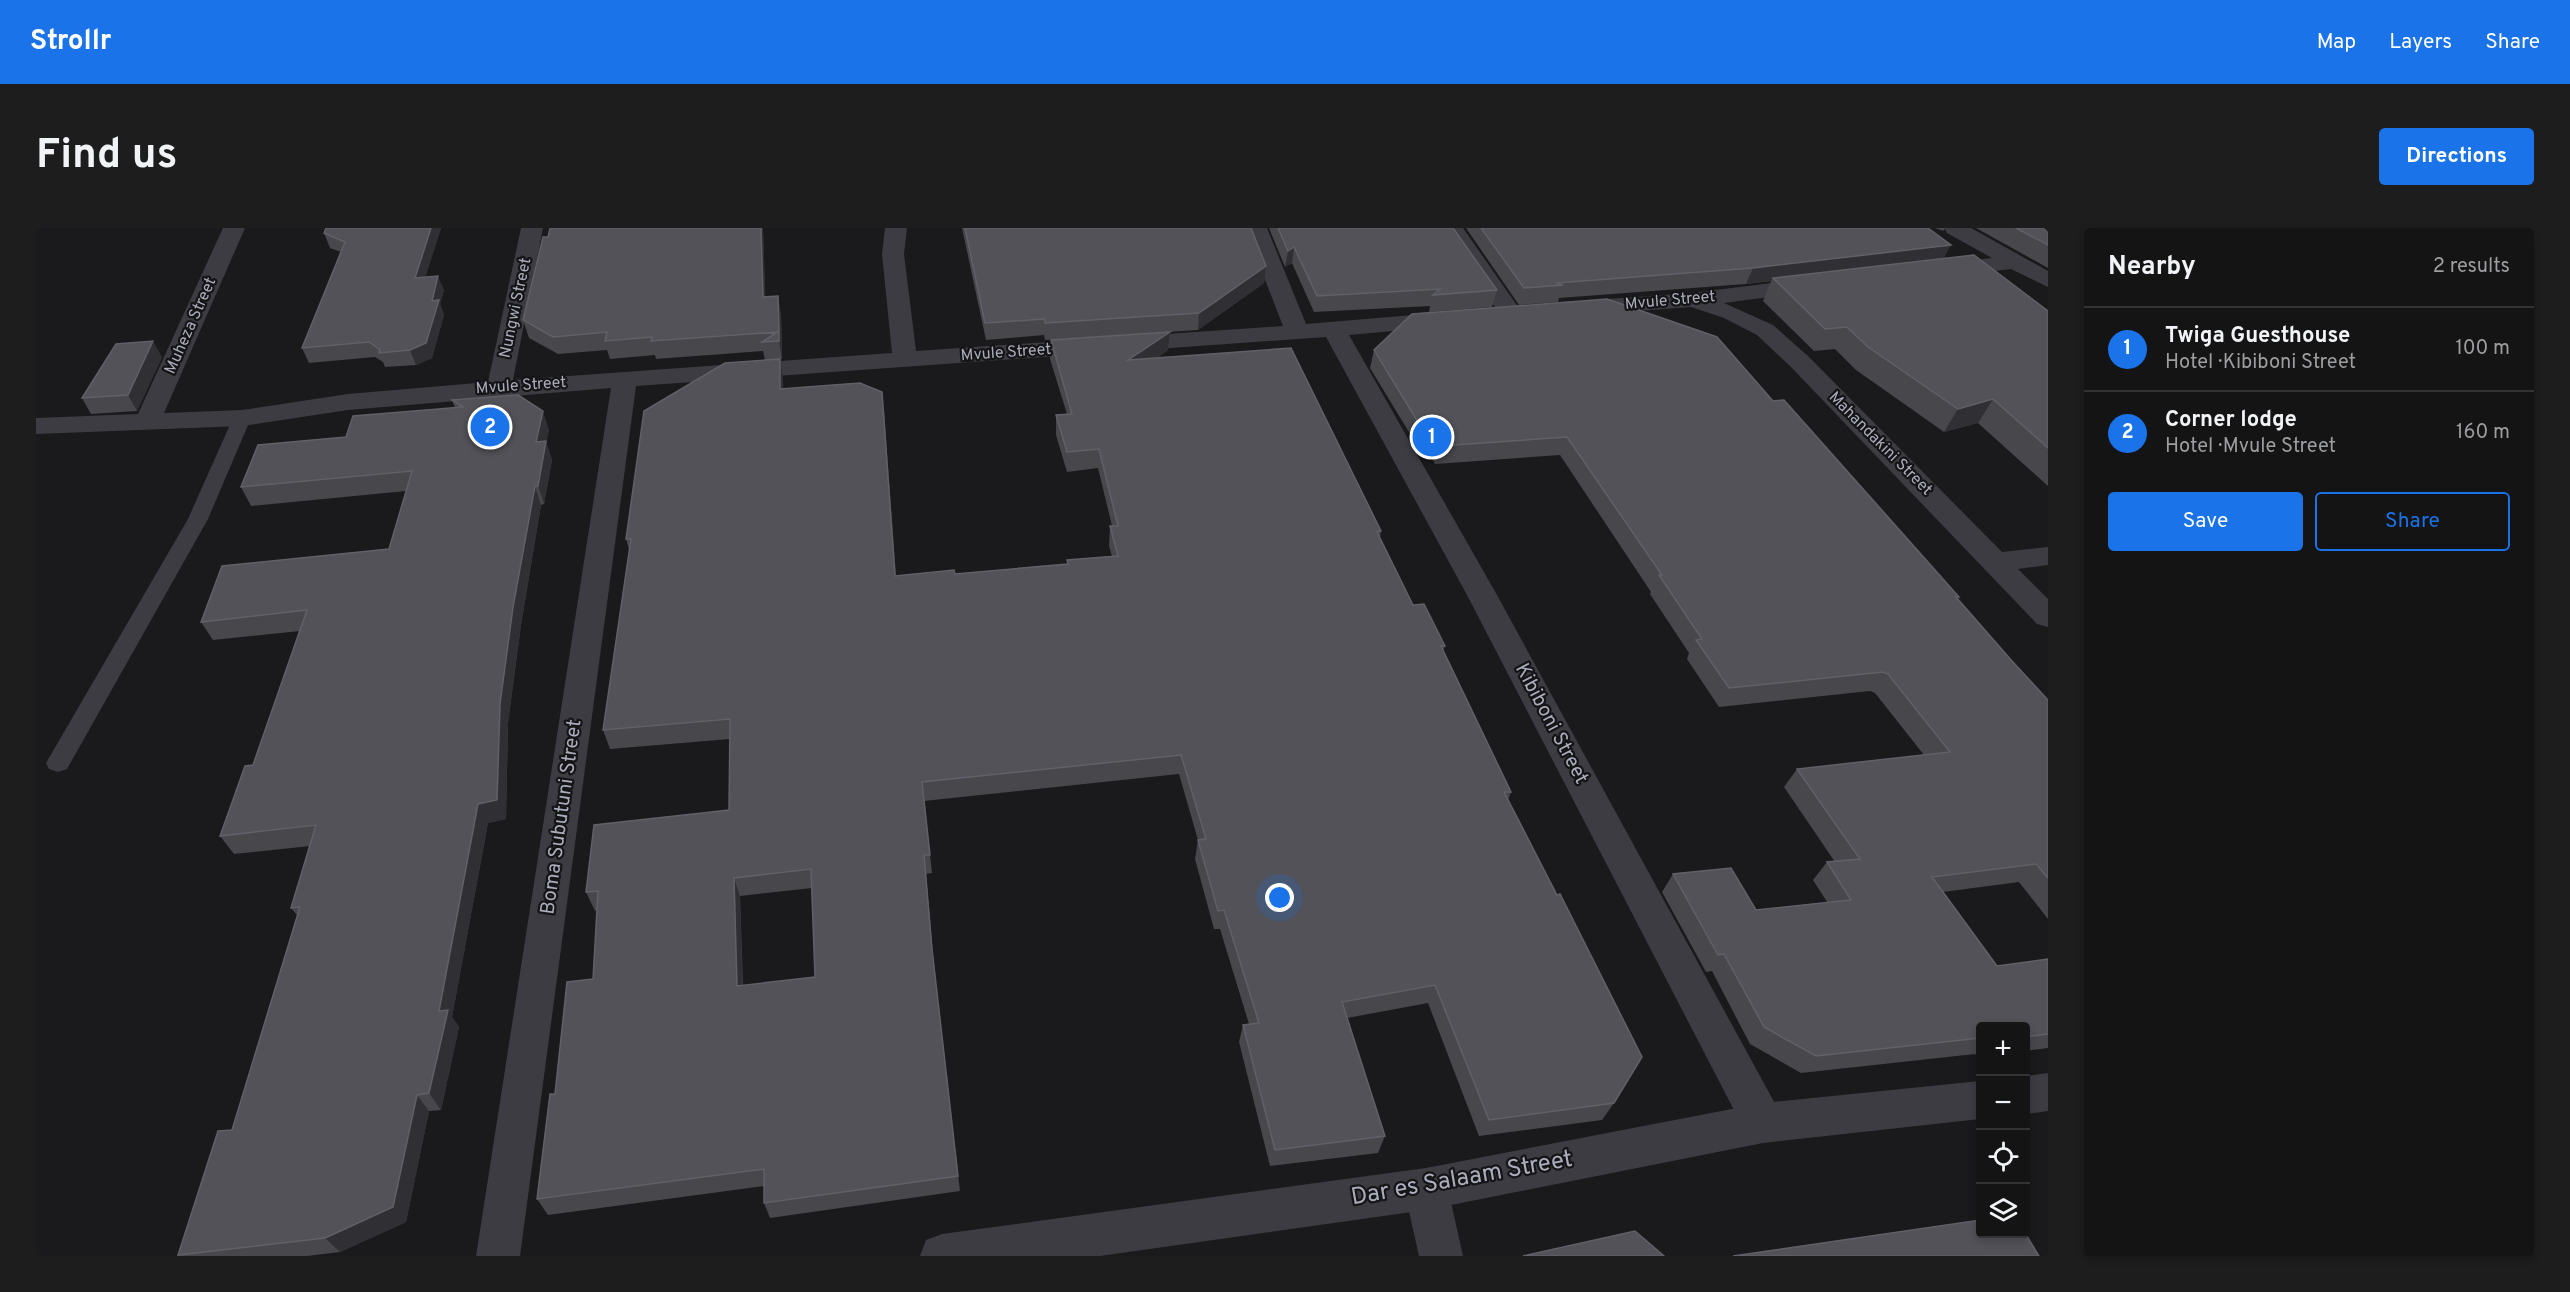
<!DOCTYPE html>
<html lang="en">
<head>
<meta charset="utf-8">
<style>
	:root { --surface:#141415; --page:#1d1d1e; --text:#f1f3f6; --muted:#9d9ea0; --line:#333334; --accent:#1a73e8 }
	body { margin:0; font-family:Overpass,sans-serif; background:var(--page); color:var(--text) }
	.controls { position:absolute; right:18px; bottom:18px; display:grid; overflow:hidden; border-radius:6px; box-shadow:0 3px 9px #0003 }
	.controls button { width:54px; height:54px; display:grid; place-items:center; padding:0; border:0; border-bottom:2px solid var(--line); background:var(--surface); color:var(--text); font:30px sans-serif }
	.you { position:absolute; left:1244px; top:670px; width:21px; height:21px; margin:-15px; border:4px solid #fff; border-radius:50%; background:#1a73e8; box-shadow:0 0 0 9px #1a73e833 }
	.badge { display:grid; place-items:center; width:39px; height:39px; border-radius:50%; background:var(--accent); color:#fff; font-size:20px; font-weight:700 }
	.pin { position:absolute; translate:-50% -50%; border:3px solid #fff; box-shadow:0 2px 6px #0006 }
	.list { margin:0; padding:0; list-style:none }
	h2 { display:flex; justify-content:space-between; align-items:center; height:78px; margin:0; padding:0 24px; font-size:26px }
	h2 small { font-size:20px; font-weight:400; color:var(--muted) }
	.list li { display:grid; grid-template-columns:39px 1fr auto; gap:18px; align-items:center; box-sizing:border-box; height:84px; padding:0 24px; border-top:2px solid var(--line) }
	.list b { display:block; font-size:22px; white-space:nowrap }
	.list p { margin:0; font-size:20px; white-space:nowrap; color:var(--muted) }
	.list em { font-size:20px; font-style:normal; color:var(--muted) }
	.actions { display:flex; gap:12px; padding:18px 24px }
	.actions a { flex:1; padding:14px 0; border:2px solid var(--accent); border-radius:6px; text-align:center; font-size:21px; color:var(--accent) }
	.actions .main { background:var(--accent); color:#fff }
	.icon { flex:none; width:33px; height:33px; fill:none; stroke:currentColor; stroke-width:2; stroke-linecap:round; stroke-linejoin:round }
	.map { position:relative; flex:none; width:2012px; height:1028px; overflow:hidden; border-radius:6px }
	header { display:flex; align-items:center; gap:36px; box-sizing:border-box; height:84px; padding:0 30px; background:var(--accent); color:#fff }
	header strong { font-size:28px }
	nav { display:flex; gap:33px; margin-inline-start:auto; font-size:21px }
	.intro { display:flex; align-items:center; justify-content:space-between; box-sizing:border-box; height:144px; padding:0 36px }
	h1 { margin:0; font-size:42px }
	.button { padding:15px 27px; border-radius:6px; background:var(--accent); color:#fff; font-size:21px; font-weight:700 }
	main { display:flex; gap:36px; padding:0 36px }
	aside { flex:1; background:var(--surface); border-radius:6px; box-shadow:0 3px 9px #0003 }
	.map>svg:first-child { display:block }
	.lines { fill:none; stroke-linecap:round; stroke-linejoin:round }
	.service { fill:#3d3c43; fill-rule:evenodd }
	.minor { fill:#3d3c43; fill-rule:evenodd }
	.tertiary { fill:#3d3c43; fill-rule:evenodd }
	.wall { fill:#47474c; fill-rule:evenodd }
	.shaded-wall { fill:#303034 }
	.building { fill:#525258; stroke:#606068; stroke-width:1.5; fill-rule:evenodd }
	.labels { text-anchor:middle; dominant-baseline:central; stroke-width:4.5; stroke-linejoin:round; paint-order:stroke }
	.far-street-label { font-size:16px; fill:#acadbc; stroke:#151417 }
	.street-label { font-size:20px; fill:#acadbc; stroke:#151417 }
	.near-street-label { font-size:24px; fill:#acadbc; stroke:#151417 }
</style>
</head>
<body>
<header>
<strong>Strollr</strong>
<nav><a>Map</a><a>Layers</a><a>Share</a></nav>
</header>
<div class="intro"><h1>Find us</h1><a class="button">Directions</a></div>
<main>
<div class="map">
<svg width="2012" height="1028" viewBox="0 0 2012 1028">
	<rect width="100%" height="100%" fill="#1a1a1c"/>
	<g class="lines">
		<path class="service" d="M206,184L215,190L172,291L31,541L22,544L13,541L10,535L152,291L197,190Z"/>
		<path class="minor" d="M187,0H209L128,185L206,182L312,166L452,154L485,0H507L477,152L856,125L846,26L849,0H871L868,26L880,123L1247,98L1209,0H1231L1270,96L1413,84L1421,86L1425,91L1421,96L1413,98L1313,107L1461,367L1742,881L1748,895L1742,909L1727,915L1712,909L1431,367L1290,109L600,158L484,1028H440L575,160L312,182L206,198L0,206V190L102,186Z
			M1405,0H1427L1487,86L1483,91H1467Z
			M1908,0H1935L2012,43V59L1975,41L1906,49L1898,47L1895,42L1898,37L1956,30L1911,5Z
			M1777,50L1785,52L1788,57L1785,62L1688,75L1737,97L1773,129L1966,324L2012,319V337L1982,341L2012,371V399L2001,396L1755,139L1721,107L1688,90L1655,79L1545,87L1537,85L1533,80L1537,75L1545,73L1655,65Z
			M1390,940L1405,946L1412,961L1427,1028H1383L1368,961L1375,946Z"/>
		<path class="tertiary" d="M2012,845V883L1990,886V848Z
			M1944,853V891L1727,915L1390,982L1064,1028H884L890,1012L906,1006L1390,940L1727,875Z"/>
	</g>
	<path class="wall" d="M290,0H405L389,49L408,62L404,76L408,87L396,130L380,137L349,139L347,134L339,129L273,135L266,120L305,24L294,20L288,5Z
		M727,0L729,69L745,85L746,131L729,132L727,123L620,131L619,127L574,131L571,122L522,126L493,110L487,92Z
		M926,0H1215L1230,38L1228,55L1162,102L1009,112L1008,107L950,112Z
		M1233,0H1417L1461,62L1456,79L1393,84L1394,78L1278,84L1256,35L1249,39Z
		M1430,0H1892L1908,31L2012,83V258L1942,195L1908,204L1820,142L1799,121L1778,123L1727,73L1735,53L1710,56L1523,70L1522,74L1483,77Z
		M1899,0H1909L1907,3Z
		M1940,0H2012V40Z
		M1134,104L1132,122L1121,130L1345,303L1344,309L1377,377L1409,418L1407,423L1475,564L1472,572L1578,875L1566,892L1443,908L1392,775L1311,790L1349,908L1342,925L1234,938L1203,814L1207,797L1213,796L1184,701H1178L1159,631L1162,612L1143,546L888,573L896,645L890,646L898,738L924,963L734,990L728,975V958L512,987L501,971L519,866L557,751L561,682L559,683L550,664L693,582L694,511L574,521L567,502L593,322L590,311L747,150V160L848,183L860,348L919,346L1031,336V332L1076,328L1073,318L1074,298H1076L1062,240L1031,244L1020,207V187L1031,186L1014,131L1015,112ZM776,660L779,749L707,758L704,668Z
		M1338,122L1737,173L1923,369L1922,371L1976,433L2012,472V691L1983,654L1907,664L1961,738L2012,731V820L1989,823V798H1944V829L1942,830L1939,826L1765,845L1714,816L1676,743L1670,744L1626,664L1637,646L1720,682L1791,674L1777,652L1791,634H1799L1748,559L1761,541L1888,527L1839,465L1834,463L1683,479L1651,431L1653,425L1614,366L1615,364L1524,227L1399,236L1387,214H1379L1334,140Z
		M126,129L101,183L55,186L46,170Z
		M416,172L513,202L510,214L516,232L508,276L505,277L485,397L472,495L470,591L452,595L416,789L423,799L405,882L393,883L370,994L304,1024L271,1028H144L142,1027L196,902L261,687L255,680L274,618L198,626L184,608L217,537L264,403L177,412L165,394L353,321L370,263L215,278L205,259L419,180Z"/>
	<path class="shaded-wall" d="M395,0H405L385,64L379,50Z
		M725,0H727L730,86L727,69Z
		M1915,17L1906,34L1737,50L1735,53L1710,56L1717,40Z
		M1258,19L1256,35L1249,39L1252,23Z
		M1230,38L1228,55L1162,102L1163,85Z
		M402,48L408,62L404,76L408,87L396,130L380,137L374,122Z
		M742,68L745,85L746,131L743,113Z
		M1134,104L1132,122L1091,151L1092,132Z
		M117,113L126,129L101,183L92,167Z
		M744,131L747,150L748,180L744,161Z
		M846,164L848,183L861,367L859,348Z
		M1957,171L1942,195L1908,204L1922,181Z
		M507,183L513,202L510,214L516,232L508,276L502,258L500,214Z
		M499,258L505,277L485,397L472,495L470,591L452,595L416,789L423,799L405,882L393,865L403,783L442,576Z
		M698,650L704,668L707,776L701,758Z
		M381,867L393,883L370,994L304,1024L289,1010Z"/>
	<path class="building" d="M290,0H395L379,50L402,48L396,73L403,72L390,115L374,122L343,125L344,122L333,114L266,120L309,14L288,5Z
		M514,0H725L727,69L742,68L743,104L615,113L616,109L569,113L571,104L517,109L487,92L507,9H512Z
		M929,0H1215L1230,38L1163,85L1009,95L1008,91L949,95Z
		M1242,0H1417L1461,62L1397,67L1404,61L1281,68L1258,19L1252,23Z
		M1445,0H1892L1915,17L1717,40L1520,55L1527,57L1488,60Z
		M1980,0H2012V17Z
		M1938,27L2012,83V220L1957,171L1922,181L1832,119L1811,99L1789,101L1737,50Z
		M1571,71L1681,109L1737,173L1748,172L1923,369H1920L1976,433L2012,472V650L2000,636L1896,649L1961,738L2012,731V806L1989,809V798H1944V810L1780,828L1728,799L1688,726L1682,727L1637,646L1695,640L1720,682L1815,672L1791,634L1824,631L1761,541L1914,524L1852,446L1847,444L1693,460L1660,412L1666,411L1623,347H1626L1531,209L1404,218L1392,195L1383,196L1338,122L1376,86Z
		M743,103V113L726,114Z
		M1134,104L1092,132L1255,120L1345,303L1341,304L1377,377L1388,376L1409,418H1405L1475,564H1468L1521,667L1524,666L1606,829L1578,875L1453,892L1399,757L1306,774L1349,908L1239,922L1207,797L1223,795L1188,682L1182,683L1162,612L1170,611L1145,527L886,554L894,627H888L896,721L922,948L728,975V941L501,971L514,866H519L531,754L557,751L562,663L550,664L558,597L693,582L694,491L567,502L595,311H590L608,183L689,135L744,131V161L824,155L846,164L859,348L918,342L919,346L1032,336L1031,332L1082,328L1074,298H1082L1063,221L1031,224L1020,187L1036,186L1015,112ZM775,641L779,749L701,758L698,650Z
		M117,113L92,167L46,170L80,116Z
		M482,167L507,183L500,214L510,213L502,258H499L477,379L464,476L461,572L442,576L403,783L412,782L393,865L381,867L357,979L289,1010L142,1027L182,903L196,902L264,679L255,680L280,597L184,608L209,538L217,537L271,382L165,394L186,338L353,321L376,243L205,259L222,217L310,209L317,188L427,179L416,172Z
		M1944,992V1005H1989L2003,1028H1697Z
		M1599,1003L1628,1028H1487Z"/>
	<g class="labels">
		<g class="far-street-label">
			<text transform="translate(1634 73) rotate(-5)">Mvule Street</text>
			<text transform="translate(480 80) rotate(-78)">Nungwi Street</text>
			<text transform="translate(155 98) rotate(-66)">Muheza Street</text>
			<text transform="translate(970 125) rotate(-4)">Mvule Street</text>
			<text transform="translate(485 158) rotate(-4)">Mvule Street</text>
			<text transform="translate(1844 216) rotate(45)">Mahandakini Street</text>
		</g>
		<g class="street-label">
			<text transform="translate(1515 496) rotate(62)">Kibiboni Street</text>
			<text transform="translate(526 589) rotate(-82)">Boma Subutuni Street</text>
		</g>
		<g class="near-street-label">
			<text transform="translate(1426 951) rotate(-10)">Dar es Salaam Street</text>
		</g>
	</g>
</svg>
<div class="controls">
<button>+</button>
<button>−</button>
<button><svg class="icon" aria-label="locate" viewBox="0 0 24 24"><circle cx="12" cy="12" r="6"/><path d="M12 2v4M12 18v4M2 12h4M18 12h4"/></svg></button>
<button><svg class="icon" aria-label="layers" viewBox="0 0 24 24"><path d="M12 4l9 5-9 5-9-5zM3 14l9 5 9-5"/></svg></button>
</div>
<div class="you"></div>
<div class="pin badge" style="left:1396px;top:209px">1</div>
<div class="pin badge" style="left:454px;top:199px">2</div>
</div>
<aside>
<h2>Nearby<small>2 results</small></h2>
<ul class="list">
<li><span class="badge">1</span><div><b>Twiga Guesthouse</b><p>Hotel · Kibiboni Street</p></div><em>100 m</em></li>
<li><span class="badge">2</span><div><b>Corner lodge</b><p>Hotel · Mvule Street</p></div><em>160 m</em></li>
</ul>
<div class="actions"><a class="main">Save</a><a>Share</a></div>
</aside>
</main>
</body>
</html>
